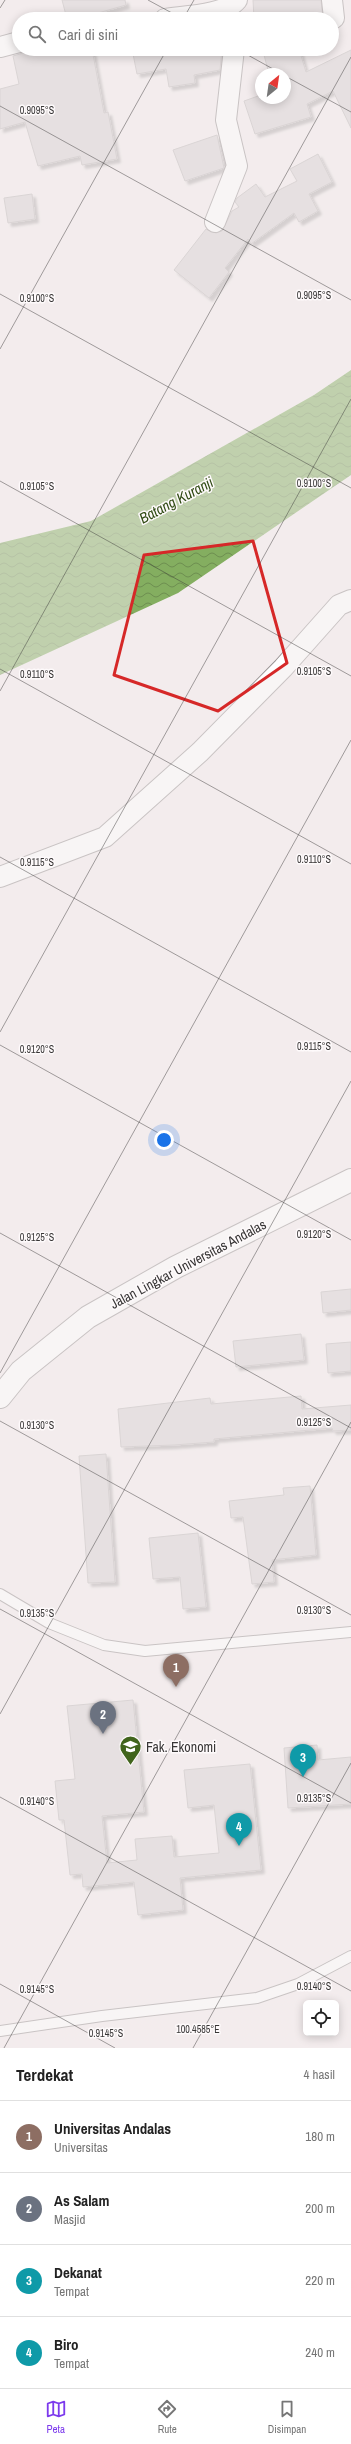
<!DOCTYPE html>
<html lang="id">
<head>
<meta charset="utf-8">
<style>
	:root { --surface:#fff; --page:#f2f2f2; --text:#222; --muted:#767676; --line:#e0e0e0; --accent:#7c3aed }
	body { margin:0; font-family:"Archivo Narrow",sans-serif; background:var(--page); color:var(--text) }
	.controls { position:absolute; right:12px; bottom:12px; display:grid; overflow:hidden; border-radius:6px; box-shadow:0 2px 10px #0003 }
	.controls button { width:36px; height:36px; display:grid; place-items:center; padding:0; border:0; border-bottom:1px solid var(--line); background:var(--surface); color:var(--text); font:20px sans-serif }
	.compass { position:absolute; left:255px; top:68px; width:36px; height:36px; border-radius:50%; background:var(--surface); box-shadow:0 2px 10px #0003; rotate:29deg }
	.you { position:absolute; left:164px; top:1140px; width:14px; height:14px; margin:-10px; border:3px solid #fff; border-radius:50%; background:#1a73e8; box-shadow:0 0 0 6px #1a73e833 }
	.badge { display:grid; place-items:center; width:26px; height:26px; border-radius:50%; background:var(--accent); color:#fff; font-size:13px; font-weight:700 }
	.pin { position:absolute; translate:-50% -33px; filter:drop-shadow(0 1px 2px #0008) }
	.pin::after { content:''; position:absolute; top:21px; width:14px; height:12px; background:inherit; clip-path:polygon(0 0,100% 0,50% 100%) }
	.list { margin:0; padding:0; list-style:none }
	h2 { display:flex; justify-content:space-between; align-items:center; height:52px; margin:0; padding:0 16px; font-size:17px }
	h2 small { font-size:13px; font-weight:400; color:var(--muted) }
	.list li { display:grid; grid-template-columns:26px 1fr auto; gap:12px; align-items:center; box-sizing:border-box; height:72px; padding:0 16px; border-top:1px solid var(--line) }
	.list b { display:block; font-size:15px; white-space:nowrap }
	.list p { margin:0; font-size:13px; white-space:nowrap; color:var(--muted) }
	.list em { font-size:13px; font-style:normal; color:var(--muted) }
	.icon { flex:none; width:22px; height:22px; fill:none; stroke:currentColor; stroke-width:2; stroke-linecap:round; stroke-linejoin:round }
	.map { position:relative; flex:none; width:351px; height:2048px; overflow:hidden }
	.search { position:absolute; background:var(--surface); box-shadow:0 2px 10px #0003; left:12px; right:12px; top:12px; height:44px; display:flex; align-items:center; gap:10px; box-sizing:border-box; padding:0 14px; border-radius:22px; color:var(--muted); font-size:15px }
	.sheet { height:340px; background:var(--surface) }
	nav { display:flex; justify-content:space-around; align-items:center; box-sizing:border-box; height:56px; border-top:1px solid var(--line); background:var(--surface); font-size:11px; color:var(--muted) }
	nav a { display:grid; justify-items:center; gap:2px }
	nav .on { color:var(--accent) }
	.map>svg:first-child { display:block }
	.water { fill:url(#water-waves) }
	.building { fill:#d7d1d2; stroke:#bdb7b8; filter:url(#shadow) }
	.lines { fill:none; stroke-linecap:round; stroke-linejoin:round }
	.lane-casing { stroke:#989293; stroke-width:12 }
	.street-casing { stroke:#989293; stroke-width:22 }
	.secondary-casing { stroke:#989293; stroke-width:24 }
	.lane { stroke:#fff; stroke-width:10 }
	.street { stroke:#fff; stroke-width:20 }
	.secondary { stroke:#fff; stroke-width:22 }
	.marked { fill:none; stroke:#d62828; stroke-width:3; stroke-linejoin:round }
	.ticks { fill:none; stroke:#383636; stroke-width:1; stroke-opacity:0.45 }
	.labels { text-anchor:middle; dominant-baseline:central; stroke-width:3; stroke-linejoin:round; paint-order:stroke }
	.street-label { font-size:14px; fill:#383636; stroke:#fefafb }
	.poi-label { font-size:14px; fill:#383636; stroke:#fefafb; text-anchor:start }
	.water-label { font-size:15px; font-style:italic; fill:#304b14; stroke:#fefafb }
	.ticks-label { font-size:10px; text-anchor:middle; fill:#383636; stroke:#fefafb; stroke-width:3; stroke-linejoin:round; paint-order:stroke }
</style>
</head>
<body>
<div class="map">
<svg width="351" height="2048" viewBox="0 0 351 2048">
	<defs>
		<pattern id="water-waves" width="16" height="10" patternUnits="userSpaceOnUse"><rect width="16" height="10" fill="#84ae60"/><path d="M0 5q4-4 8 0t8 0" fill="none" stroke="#6d8e50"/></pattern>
		<filter id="shadow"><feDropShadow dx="3.5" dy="3.5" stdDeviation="1" flood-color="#0004"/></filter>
	</defs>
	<rect width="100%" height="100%" fill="#f3eced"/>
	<path class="water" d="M351,370V475L178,593L0,675V543L91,521L314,395Z"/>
	<path class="building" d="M62,0H125L126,5L77,19H67Z
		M253,0H321L323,19H254Z
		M37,49H92L104,113L108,112L117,159L82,165L80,156L38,166L25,122L0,129V89L19,84L13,56Z
		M132,49H222L220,70L194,75L195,83L169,87L166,69L137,74Z
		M283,49H299L306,72L351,50V128L333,91L307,104L311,117L255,134L244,101L261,95V98H285V74H269L264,55Z
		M217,135L224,168L185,181L173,150Z
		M318,154L332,182L309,194L318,211L299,222L294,213L251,244L248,239L225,268L229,272L209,298L174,270L206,229L216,233L222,231L232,211L239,207L235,202L237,198L256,184L265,197L297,181L290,169Z
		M32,194L35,219L8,223L4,198Z
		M351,1289V1310L323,1313L321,1292Z
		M301,1334L304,1360L236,1367L233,1341Z
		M351,1342V1371L328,1373L326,1344Z
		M301,1396L302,1409L351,1405V1430L333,1431L332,1428L214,1439V1442L174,1445L121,1447L118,1409L210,1398L211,1404Z
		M106,1454L115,1582L88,1583L79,1456Z
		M310,1486L316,1555L272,1560L274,1582L252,1584L243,1517L231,1518L229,1501L284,1495L283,1488Z
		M198,1533L206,1607L183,1609L180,1577L153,1579L149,1538Z
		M133,1700L144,1812L102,1816L107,1863L137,1860L135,1839L172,1836L174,1857L219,1853L214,1805L188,1808L184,1770L250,1764L261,1870L180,1878L183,1910L138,1915L134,1882L83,1887L82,1874L70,1875L64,1820H59L55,1781L75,1779L67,1706Z
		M317,1745L318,1760L351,1757V1804L288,1808L284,1748Z"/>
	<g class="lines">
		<defs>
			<path id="lane" d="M0,1594L49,1623L104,1645L145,1651L351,1632
				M0,2031L102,2016L257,1998L298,1984L351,1956"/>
			<path id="street" d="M332,0L334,18
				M165,19C184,16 225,15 237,0
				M0,47L19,42
				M215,222L237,166L226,120L234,49
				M0,877L105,837L200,752L283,668L339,605L351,600"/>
			<path id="secondary" d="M0,1397L21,1371L88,1317L176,1267L351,1180"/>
		</defs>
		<use href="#lane" class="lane-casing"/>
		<use href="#street" class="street-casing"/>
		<use href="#secondary" class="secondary-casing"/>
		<use href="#lane" class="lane"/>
		<use href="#street" class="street"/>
		<use href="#secondary" class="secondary"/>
	</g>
	<path d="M0 0H351V2048H0ZM253,541L287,663L218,711L114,675L144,555Z" fill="#f3eced" fill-opacity=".55" fill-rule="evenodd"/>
	<path class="marked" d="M253,541L287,663L218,711L114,675L144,555Z"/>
	<path class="ticks" d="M148,0L183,19M0,8L5,0M183,19L194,0M237,49L282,74M285,76L351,112M0,106L351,300M0,294L351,488M0,349L167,49M0,481L351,676M0,669L351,864M0,691L351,57M0,857L351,1052M0,1032L351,399M0,1045L351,1240M0,1233L351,1428M0,1373L351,740M0,1421L351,1615M0,1609L351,1803M0,1714L351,1081M0,1797L351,1991M0,1984L115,2048M4,2048L351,1422M193,2048L351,1763"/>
	<defs>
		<symbol id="university-pin" viewBox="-11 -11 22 30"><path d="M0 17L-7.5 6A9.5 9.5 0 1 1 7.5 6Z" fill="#40641c" stroke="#fefafb"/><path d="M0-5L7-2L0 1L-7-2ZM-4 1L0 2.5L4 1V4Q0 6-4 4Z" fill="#fff"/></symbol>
	</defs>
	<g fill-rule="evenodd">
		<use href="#university-pin" x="118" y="1734" width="25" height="34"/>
	</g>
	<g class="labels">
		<g class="street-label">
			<text transform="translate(188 1264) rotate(-28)">Jalan Lingkar Universitas Andalas</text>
		</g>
		<g class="poi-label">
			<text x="146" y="1747">Fak. Ekonomi</text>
		</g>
		<g class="water-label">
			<text transform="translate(176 500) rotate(-28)">Batang Kuranji</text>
		</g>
	</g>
	<g class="ticks-label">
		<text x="37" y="114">0.9095°S</text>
		<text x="314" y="299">0.9095°S</text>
		<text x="37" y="302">0.9100°S</text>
		<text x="314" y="487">0.9100°S</text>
		<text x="37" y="490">0.9105°S</text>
		<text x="314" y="675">0.9105°S</text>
		<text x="37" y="678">0.9110°S</text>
		<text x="314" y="863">0.9110°S</text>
		<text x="37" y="866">0.9115°S</text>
		<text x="314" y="1050">0.9115°S</text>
		<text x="37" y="1053">0.9120°S</text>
		<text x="314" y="1238">0.9120°S</text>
		<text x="37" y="1241">0.9125°S</text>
		<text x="314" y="1426">0.9125°S</text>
		<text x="37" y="1429">0.9130°S</text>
		<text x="314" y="1614">0.9130°S</text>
		<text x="37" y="1617">0.9135°S</text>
		<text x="314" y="1802">0.9135°S</text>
		<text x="37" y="1805">0.9140°S</text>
		<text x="314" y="1990">0.9140°S</text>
		<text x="37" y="1993">0.9145°S</text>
		<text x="198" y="2033">100.4585°E</text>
		<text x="106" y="2037">0.9145°S</text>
	</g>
</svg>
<div class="controls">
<button><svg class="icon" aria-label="locate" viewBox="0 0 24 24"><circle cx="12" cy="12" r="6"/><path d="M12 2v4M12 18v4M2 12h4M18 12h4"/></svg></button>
</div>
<svg class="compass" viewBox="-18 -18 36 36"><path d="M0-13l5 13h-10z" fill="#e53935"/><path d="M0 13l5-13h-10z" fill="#767676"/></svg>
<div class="you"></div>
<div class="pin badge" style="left:176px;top:1687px;background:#8d6e63">1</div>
<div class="pin badge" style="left:103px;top:1734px;background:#6b7280">2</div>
<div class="pin badge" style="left:303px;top:1777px;background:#0f9aa8">3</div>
<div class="pin badge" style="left:239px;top:1846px;background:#0f9aa8">4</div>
<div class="search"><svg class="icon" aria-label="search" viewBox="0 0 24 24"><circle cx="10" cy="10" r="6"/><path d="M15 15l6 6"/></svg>Cari di sini</div>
</div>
<section class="sheet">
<h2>Terdekat<small>4 hasil</small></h2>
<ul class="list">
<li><span class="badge" style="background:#8d6e63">1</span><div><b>Universitas Andalas</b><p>Universitas</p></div><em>180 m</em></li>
<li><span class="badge" style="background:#6b7280">2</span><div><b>As Salam</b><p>Masjid</p></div><em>200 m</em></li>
<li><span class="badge" style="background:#0f9aa8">3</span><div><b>Dekanat</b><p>Tempat</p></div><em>220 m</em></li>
<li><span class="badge" style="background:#0f9aa8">4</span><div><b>Biro</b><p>Tempat</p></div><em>240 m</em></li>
</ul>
</section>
<nav>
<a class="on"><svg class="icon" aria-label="map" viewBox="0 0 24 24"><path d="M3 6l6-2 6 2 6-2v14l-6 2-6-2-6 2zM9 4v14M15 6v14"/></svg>Peta</a>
<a><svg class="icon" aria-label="directions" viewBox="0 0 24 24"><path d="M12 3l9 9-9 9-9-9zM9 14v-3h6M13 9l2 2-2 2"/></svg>Rute</a>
<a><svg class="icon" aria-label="saved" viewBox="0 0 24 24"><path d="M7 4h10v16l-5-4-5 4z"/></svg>Disimpan</a>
</nav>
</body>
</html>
